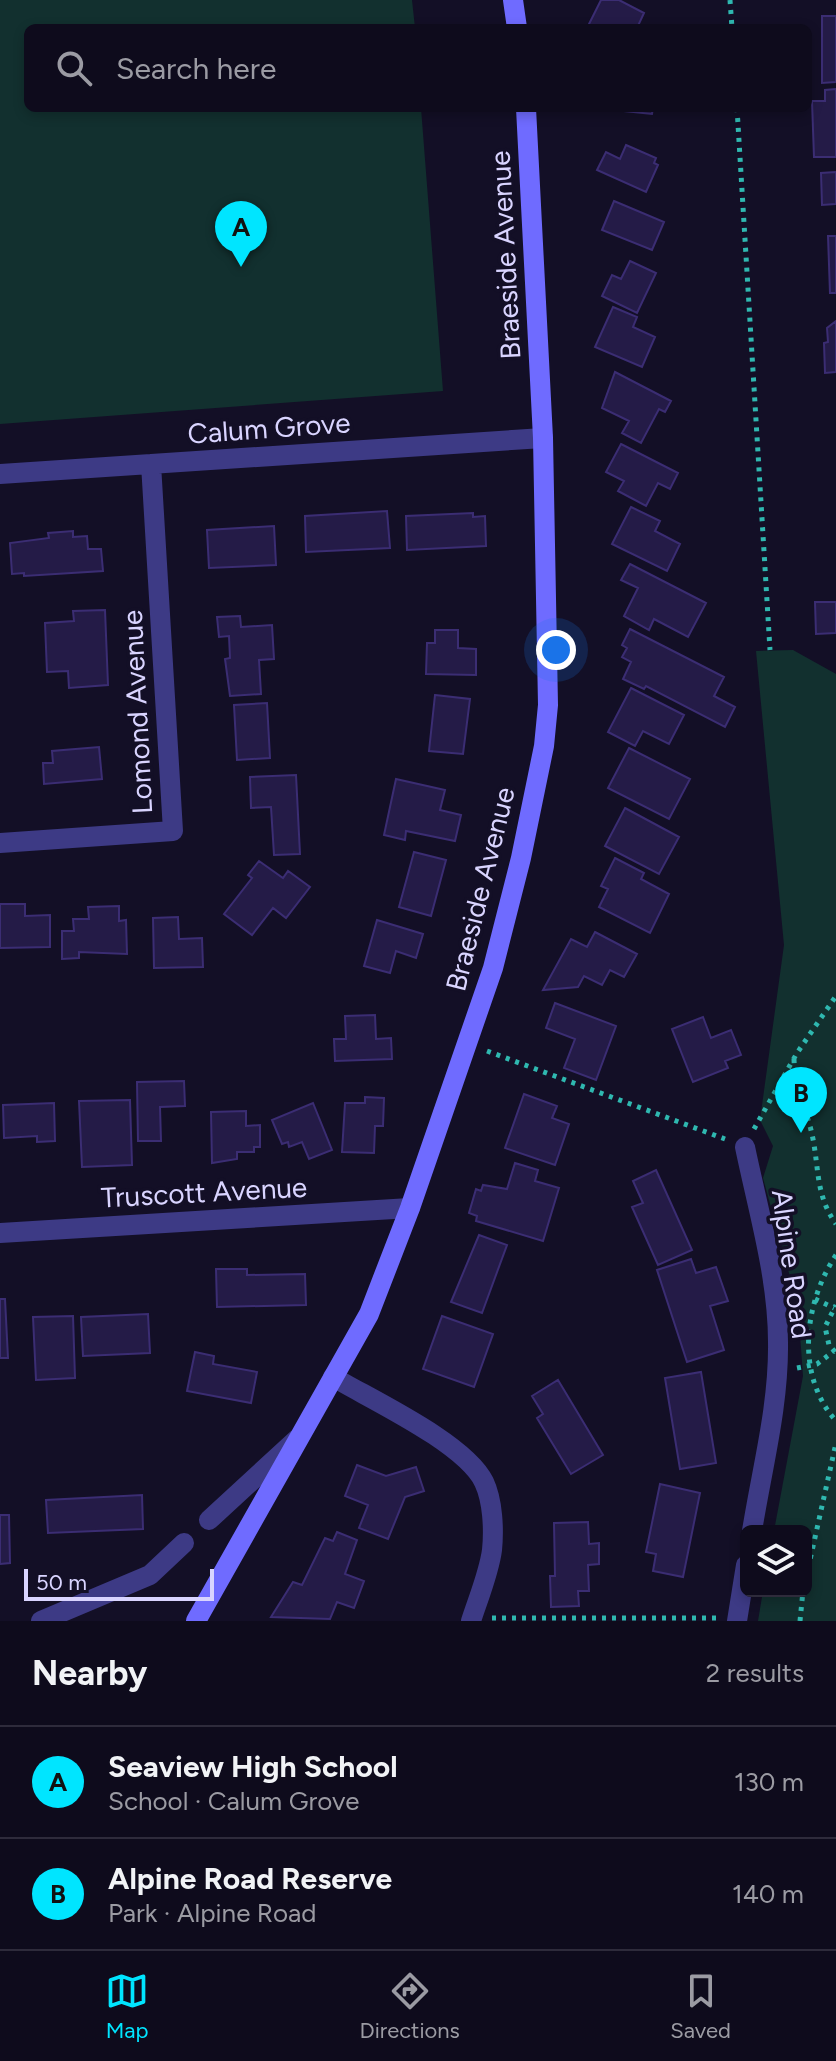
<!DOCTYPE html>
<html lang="en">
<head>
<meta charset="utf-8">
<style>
	:root { --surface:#0e0b1c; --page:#171425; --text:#f1f3f6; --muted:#9b9ba3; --line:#2e2b3b; --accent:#00e5ff }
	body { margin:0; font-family:Figtree,sans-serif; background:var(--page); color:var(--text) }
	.controls { position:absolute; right:24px; bottom:24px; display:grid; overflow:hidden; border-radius:12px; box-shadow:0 4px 12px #0003 }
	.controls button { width:72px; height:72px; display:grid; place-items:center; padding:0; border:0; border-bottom:2px solid var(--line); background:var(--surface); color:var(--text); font:40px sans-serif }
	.scale { position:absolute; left:24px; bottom:20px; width:190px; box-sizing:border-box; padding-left:8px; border:4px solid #d9d4ff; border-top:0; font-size:22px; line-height:28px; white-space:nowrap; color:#d9d4ff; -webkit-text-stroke:6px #130f26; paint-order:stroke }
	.you { position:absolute; left:556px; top:650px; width:28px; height:28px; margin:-20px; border:6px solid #fff; border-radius:50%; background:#1a73e8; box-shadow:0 0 0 12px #1a73e833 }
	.badge { display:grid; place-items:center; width:52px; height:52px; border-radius:50%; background:var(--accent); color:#111; font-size:26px; font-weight:700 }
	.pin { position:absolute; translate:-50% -66px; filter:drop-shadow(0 2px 4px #0008) }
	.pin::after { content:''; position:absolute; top:42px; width:28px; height:24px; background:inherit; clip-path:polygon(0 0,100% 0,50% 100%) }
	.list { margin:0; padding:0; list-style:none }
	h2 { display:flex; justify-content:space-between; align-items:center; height:104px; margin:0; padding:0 32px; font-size:34px }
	h2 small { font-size:26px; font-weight:400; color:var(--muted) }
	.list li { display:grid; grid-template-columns:52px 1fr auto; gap:24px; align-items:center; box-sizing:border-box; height:112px; padding:0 32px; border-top:2px solid var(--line) }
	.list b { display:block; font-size:30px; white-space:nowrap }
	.list p { margin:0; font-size:26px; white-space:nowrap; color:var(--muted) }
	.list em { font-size:26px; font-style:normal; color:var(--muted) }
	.icon { flex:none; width:44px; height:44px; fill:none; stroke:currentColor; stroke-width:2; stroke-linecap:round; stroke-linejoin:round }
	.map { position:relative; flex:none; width:836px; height:1621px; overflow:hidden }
	.search { position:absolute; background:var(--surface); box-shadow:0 4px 12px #0003; left:24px; right:24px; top:24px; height:88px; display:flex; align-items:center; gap:20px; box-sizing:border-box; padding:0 28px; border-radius:12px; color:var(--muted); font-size:30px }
	.sheet { height:328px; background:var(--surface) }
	nav { display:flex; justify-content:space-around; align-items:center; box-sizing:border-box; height:112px; border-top:2px solid var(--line); background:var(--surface); font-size:22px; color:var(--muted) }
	nav a { display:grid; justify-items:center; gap:4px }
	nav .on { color:var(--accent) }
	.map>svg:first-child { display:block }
	.green { fill:#12302f }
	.building { fill:#241b47; stroke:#3b2d73; stroke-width:2 }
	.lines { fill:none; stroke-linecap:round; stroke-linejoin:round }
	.path { stroke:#2fb8b0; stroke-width:5; stroke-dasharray:4 6; stroke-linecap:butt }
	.street { stroke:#3d3a85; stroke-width:20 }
	.secondary { stroke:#6f6bff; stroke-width:20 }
	.labels { text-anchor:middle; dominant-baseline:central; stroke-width:7; stroke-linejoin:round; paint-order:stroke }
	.street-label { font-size:28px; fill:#d9d4ff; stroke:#130f26 }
</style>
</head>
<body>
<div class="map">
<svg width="836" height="1621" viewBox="0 0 836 1621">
	<rect width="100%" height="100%" fill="#130f26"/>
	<path class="green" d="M0,0H412L415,28H28V108H421L443,391L0,424Z
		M793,650L836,674V1621H758L763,1591H806V1531H774L803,1376L798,1306L763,1178L773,1146L760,1120L784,945L756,651Z"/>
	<path class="building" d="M601,0H619L644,13L637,28H587Z
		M822,16H836V82L822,83Z
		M836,89V157H814L812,101H825V90Z
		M594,108H653L652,114Z
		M626,145L656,158L654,163L658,165L646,192L597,170L606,152L620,159Z
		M836,172V204L822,205L821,173Z
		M614,201L664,222L652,250L602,230Z
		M828,236H836V293H830Z
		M630,261L656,273L637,313L602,296L612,275L621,279Z
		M613,307L637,317L633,327L655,337L642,367L595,347Z
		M836,321V372L825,373L824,343L828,342L827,328Z
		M615,372L671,401L665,412L659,409L641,443L622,433L629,421L602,408Z
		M621,444L678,473L670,489L658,483L646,506L618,491L624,481L606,472Z
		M631,507L660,521L655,531L680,544L667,571L612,544Z
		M387,511L390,548L306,552L305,516Z
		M473,513V517L485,516L486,546L407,550L406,516Z
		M274,526L276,565L209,568L207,530Z
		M73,531V537L87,536L88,549H101L103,571L24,576V573L12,574L10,543L49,538L48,533Z
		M630,564L706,603L688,637L654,619L649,630L624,616L638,588L621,580Z
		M815,602H836V633L816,634Z
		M105,610L108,685L69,688L68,671L47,672L45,623L74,621L73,611Z
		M240,616L241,627L272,625L274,659L259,660L261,694L230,696L225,659L230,658L229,636L219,637L217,617Z
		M630,629L724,677L714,696L735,707L725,727L646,686L644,689L623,679L631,662L622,657L627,648L622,645Z
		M435,630H458V648L476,649V675L426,674L427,643H435Z
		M631,688L684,715L669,744L643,731L635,746L608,732Z
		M435,695L470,699L463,754L429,751Z
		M267,703L270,758L237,760L234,705Z
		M99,747L102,779L44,784L43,763H53L52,751Z
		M629,748L690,779L669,819L608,788Z
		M296,775L300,854L274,855L271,807L251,808L250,777Z
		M396,779L445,790L440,810L461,815L455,841L406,831L405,840L384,835Z
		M625,808L679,837L659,874L605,846Z
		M414,852L446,860L431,916L399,907Z
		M615,858L644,873L641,879L669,894L650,933L599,907L608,889L601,886Z
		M259,861L283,878L288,871L310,887L286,918L273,908L252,935L224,914L252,878L248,875Z
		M0,904H25V916L50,915V947L0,948Z
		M119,906V921L126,920L127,954L79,952V958L62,959V931H74L73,919H89L88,907Z
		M178,917L179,939L202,938L203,967L154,968L153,918Z
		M377,920L423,934L416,958L396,951L390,973L364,966Z
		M595,932L637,954L624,977L610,970L602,985L584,976L578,987L543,990L571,939L587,947Z
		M555,1003L616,1026L596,1080L564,1068L575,1039L546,1028Z
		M375,1015L376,1039L391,1038L392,1059L335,1061L334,1039H346L345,1016Z
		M703,1017L711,1038L731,1030L741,1055L725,1061L728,1068L693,1082L672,1029Z
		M184,1081L185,1106L160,1107L161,1141H138L137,1082Z
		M524,1094L557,1106L552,1118L569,1124L555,1165L505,1148Z
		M365,1097L384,1098L383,1126H375L374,1153L342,1152L345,1103H365Z
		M130,1100L132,1165L82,1167L79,1101Z
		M54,1103L55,1141L37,1142V1136L4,1138L3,1105Z
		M313,1103L332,1150L309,1159L302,1142L289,1147L288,1142L282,1144L272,1120Z
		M246,1111V1126L260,1125V1147H254V1152H237V1159L212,1163L211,1112Z
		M515,1163L538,1170L535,1181L559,1188L543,1241L476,1221L477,1216L469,1213L476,1189L481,1191L483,1185L507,1189Z
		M656,1170L692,1250L658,1265L632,1207L643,1203L633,1181Z
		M479,1235L507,1245L482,1313L451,1302Z
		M691,1259L696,1273L716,1267L728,1301L710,1306L724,1350L687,1362L657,1270Z
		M216,1269H247V1275L305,1274L306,1305L217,1307Z
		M0,1299H5L8,1358H0Z
		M148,1314L150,1353L83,1356L81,1317Z
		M73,1316L75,1378L36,1380L33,1317Z
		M442,1316L493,1334L474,1387L423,1369Z
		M195,1352L214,1356L213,1364L257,1372L251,1403L187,1391Z
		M701,1372L716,1463L680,1469L665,1378Z
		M558,1380L603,1455L571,1474L537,1418L543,1414L532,1396Z
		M357,1465L386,1476L416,1467L424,1491L405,1497L388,1539L359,1528L368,1505L345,1496Z
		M660,1484L700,1493L683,1577L653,1571L656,1554L646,1552Z
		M142,1495L143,1529L48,1533L46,1500Z
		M0,1515H9L10,1563L0,1564Z
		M588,1522L589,1544L599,1543V1564L588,1565L589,1591H578L579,1606L551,1607L550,1576H555L554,1523Z
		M337,1532L357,1540L345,1574L364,1581L354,1608L337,1602L330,1619L271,1617L293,1582L302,1585L325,1538L333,1541Z"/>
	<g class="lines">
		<path class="path" d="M730,0L732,28
			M737,108L770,650
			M487,1051L725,1139
			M794,1059C795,1093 807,1108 813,1139C819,1170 816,1196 836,1224
			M754,1129L797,1053L836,996
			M836,1255C804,1303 795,1375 836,1421
			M815,1299L834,1308
			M835,1352L829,1345L825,1327L836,1305
			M797,1368L817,1364L834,1351
			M806,1578L836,1443
			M492,1618H718
			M800,1621L803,1591"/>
		<path class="street" d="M0,474L543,438
			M0,843L173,831L151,464
			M745,1147C758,1210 778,1277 778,1342C779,1406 762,1468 752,1531
			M0,1233L410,1208
			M333,1377C372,1400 465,1443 484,1482C493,1501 494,1530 492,1550C489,1573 478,1599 471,1621
			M209,1520L297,1439
			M41,1621L150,1575L184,1543
			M737,1621L746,1565"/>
		<path class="secondary" d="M513,0L517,28
			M196,1621L369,1314L410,1208L493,968L521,858L544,746L548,705L543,438L526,108"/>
	</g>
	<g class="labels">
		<g class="street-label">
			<text transform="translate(505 255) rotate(-93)">Braeside Avenue</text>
			<text transform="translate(269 428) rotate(-4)">Calum Grove</text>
			<text transform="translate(137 712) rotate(-93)">Lomond Avenue</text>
			<text transform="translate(480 889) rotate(-76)">Braeside Avenue</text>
			<text transform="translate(204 1192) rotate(-3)">Truscott Avenue</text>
			<text transform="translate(792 1264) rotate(82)">Alpine Road</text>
		</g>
	</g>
</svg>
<div class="controls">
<button><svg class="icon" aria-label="layers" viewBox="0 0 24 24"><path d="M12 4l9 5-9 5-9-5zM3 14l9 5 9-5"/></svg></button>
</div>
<div class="scale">50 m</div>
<div class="you"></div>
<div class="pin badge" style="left:241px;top:267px">A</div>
<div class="pin badge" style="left:801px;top:1133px">B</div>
<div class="search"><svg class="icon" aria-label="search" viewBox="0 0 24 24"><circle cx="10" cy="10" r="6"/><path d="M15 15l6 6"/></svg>Search here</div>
</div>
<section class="sheet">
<h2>Nearby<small>2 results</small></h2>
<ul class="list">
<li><span class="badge">A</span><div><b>Seaview High School</b><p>School · Calum Grove</p></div><em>130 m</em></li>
<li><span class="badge">B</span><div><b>Alpine Road Reserve</b><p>Park · Alpine Road</p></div><em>140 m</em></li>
</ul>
</section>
<nav>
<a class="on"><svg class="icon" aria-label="map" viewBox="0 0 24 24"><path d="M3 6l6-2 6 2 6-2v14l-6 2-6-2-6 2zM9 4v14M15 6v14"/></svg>Map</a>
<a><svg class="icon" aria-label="directions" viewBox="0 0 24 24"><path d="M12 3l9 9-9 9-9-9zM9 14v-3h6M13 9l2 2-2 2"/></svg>Directions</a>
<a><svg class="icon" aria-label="saved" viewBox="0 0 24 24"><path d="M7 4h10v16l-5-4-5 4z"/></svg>Saved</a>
</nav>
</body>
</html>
